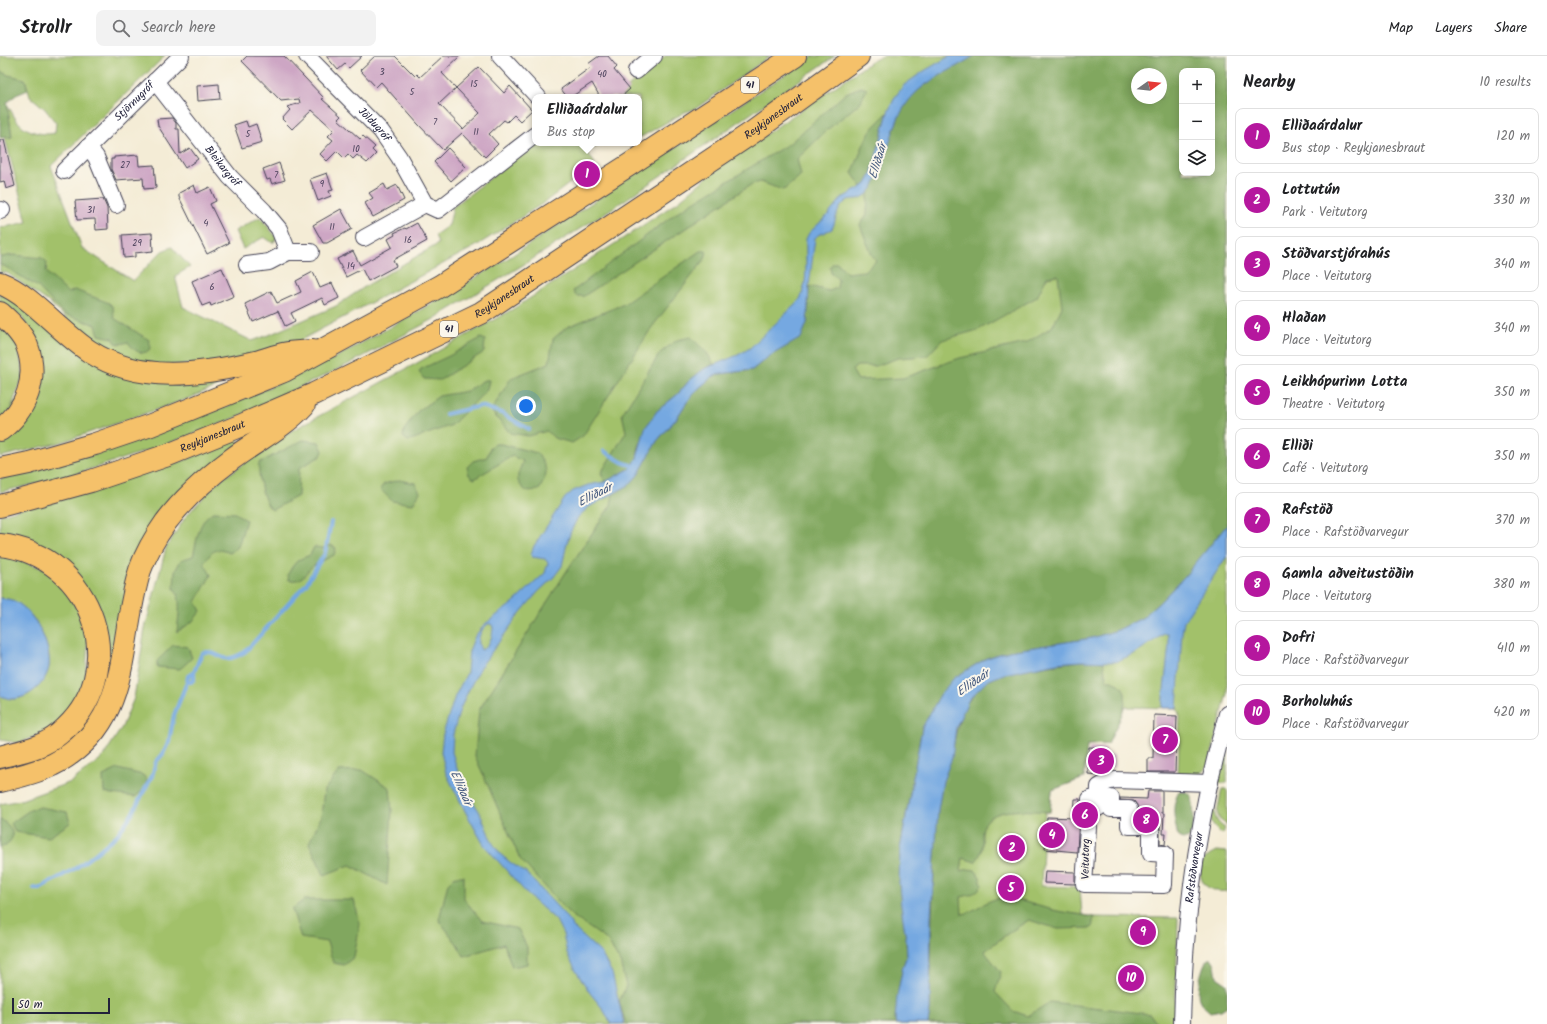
<!DOCTYPE html>
<html lang="en">
<head>
<meta charset="utf-8">
<style>
	:root { --surface:#fff; --page:#f2f2f2; --text:#202124; --muted:#757577; --line:#e0e0e0; --accent:#b5179e }
	body { margin:0; font-family:Kalam,sans-serif; background:var(--page); color:var(--text) }
	.controls { position:absolute; right:12px; top:12px; display:grid; overflow:hidden; border-radius:8px; box-shadow:0 2px 10px #0003 }
	.controls button { width:36px; height:36px; display:grid; place-items:center; padding:0; border:0; border-bottom:1px solid var(--line); background:var(--surface); color:var(--text); font:20px sans-serif }
	.compass { position:absolute; left:1131px; top:12px; width:36px; height:36px; border-radius:50%; background:var(--surface); box-shadow:0 2px 10px #0003; rotate:75deg }
	.scale { position:absolute; left:12px; bottom:10px; width:98px; box-sizing:border-box; padding-left:4px; border:2px solid #22223b; border-top:0; font-size:11px; line-height:14px; white-space:nowrap; color:#22223b; -webkit-text-stroke:3px #fbf7ec; paint-order:stroke }
	.you { position:absolute; left:526px; top:350px; width:14px; height:14px; margin:-10px; border:3px solid #fff; border-radius:50%; background:#1a73e8; box-shadow:0 0 0 6px #1a73e833 }
	.badge { display:grid; place-items:center; width:26px; height:26px; border-radius:50%; background:var(--accent); color:#fff; font-size:13px; font-weight:700 }
	.pin { position:absolute; translate:-50% -50%; border:2px solid #fff; box-shadow:0 1px 4px #0006 }
	.popup { position:absolute; left:532px; top:38px; width:110px; height:52px; box-sizing:border-box; display:grid; place-content:center; border-radius:8px; background:var(--surface); filter:drop-shadow(0 1px 3px #0005); font-size:13px; white-space:nowrap; color:var(--muted) }
	.popup b { font-size:15px; color:var(--text) }
	.popup::after { content:''; position:absolute; left:50%; top:100%; margin-left:-8px; border:8px solid transparent; border-top-color:var(--surface) }
	.list { margin:0; padding:0; list-style:none }
	h2 { display:flex; justify-content:space-between; align-items:center; height:52px; margin:0; padding:0 16px; font-size:17px }
	h2 small { font-size:13px; font-weight:400; color:var(--muted) }
	.list li { display:grid; grid-template-columns:26px 1fr auto; gap:12px; align-items:center; box-sizing:border-box; height:56px; margin:0 8px 8px; padding:0 8px; border:1px solid var(--line); border-radius:8px }
	.list b { display:block; font-size:15px; white-space:nowrap }
	.list p { margin:0; font-size:13px; white-space:nowrap; color:var(--muted) }
	.list em { font-size:13px; font-style:normal; color:var(--muted) }
	.icon { flex:none; width:22px; height:22px; fill:none; stroke:currentColor; stroke-width:2; stroke-linecap:round; stroke-linejoin:round }
	.map { position:relative; flex:none; width:1227px; height:968px; overflow:hidden }
	header { display:flex; align-items:center; gap:24px; box-sizing:border-box; height:56px; padding:0 20px; background:var(--surface); border-bottom:1px solid var(--line) }
	header strong { font-size:19px }
	nav { display:flex; gap:22px; margin-inline-start:auto; font-size:14px }
	.search { width:280px; height:36px; background:var(--page); display:flex; align-items:center; gap:10px; box-sizing:border-box; padding:0 14px; border-radius:8px; color:var(--muted); font-size:15px }
	main { display:flex }
	aside { flex:1; background:var(--surface) }
	.map>svg:first-child { display:block }
	.green { fill:#a2c16a; stroke:#627252; fill-rule:evenodd }
	.forest { fill:#81a75e; stroke:#52644c; fill-rule:evenodd }
	.water { fill:#74a8e1; stroke:#4b658e; fill-rule:evenodd }
	.lines { fill:none; stroke-linecap:round; stroke-linejoin:round }
	.stream { stroke:#74a8e1; stroke-width:4 }
	.building { fill:#cda6c4; fill-rule:evenodd }
	.minor-casing { stroke:#424052; stroke-width:18 }
	.highway-casing { stroke:#424052; stroke-width:24 }
	.minor { stroke:#fff; stroke-width:16 }
	.highway { stroke:#f5c16b; stroke-width:22 }
	.labels { text-anchor:middle; dominant-baseline:central; stroke-width:4; stroke-linejoin:round; paint-order:stroke }
	.number-label { font-size:9px; fill:#4d435d }
	.shield { fill:#fbf7ec; stroke:#636270; stroke-width:1 }
	.shield-label { font-size:10px; font-weight:bold; fill:#22223b }
	.street-label { font-size:11px; fill:#22223b; stroke:#fbf7ec }
	.water-label { font-size:12px; font-style:italic; fill:#43587d; stroke:#fbf7ec }
</style>
</head>
<body>
<header>
<strong>Strollr</strong>
<div class="search"><svg class="icon" aria-label="search" viewBox="0 0 24 24"><circle cx="10" cy="10" r="6"/><path d="M15 15l6 6"/></svg>Search here</div>
<nav><a>Map</a><a>Layers</a><a>Share</a></nav>
</header>
<main>
<div class="map">
<svg width="1227" height="968" viewBox="0 0 1227 968">
	<rect width="100%" height="100%" fill="#fbf7ec"/>
	<filter id="ink" filterUnits="userSpaceOnUse"><feTurbulence type="fractalNoise" baseFrequency=".025" numOctaves="2"/><feDisplacementMap in="SourceGraphic" scale="8" xChannelSelector="R" yChannelSelector="G"/><feConvolveMatrix kernelMatrix="1 2 1 2 8 2 1 2 1" color-interpolation-filters="sRGB"/></filter>
	<filter id="wash" filterUnits="userSpaceOnUse"><feTurbulence type="fractalNoise" baseFrequency=".012" numOctaves="4" result="noise"/><feDisplacementMap in="SourceGraphic" scale="16" xChannelSelector="R" yChannelSelector="G"/><feGaussianBlur stdDeviation="0.9" result="paint"/><feColorMatrix in="noise" values="0 0 0 0 0 0 0 0 0 0 0 0 0 0 0 0 0 1.4 0 .05"/><feComposite in="paint" operator="in"/></filter>
	<g filter="url(#wash)">
		<rect width="100%" height="100%" fill="#f4ecd6"/>
		<path class="green" d="M0,0H165L51,110L82,192L133,225L162,195L172,191L190,211L175,220L183,251L252,285L271,278L336,250L369,228L438,188L435,179L449,169L453,151L536,87H602L587,96L595,108L545,146L476,190L374,245L286,292L218,308L163,309L126,301L86,281L50,247L7,217L0,216V172L27,166L5,82L12,80L7,48C11,54 14,62 19,67C27,76 44,80 55,77L56,67L45,53L30,40L25,23L0,32Z
			M665,0H770L695,53L685,56L639,82V41H616Z
			M813,0H835L625,144L523,209L432,264L347,309L228,365L164,389L66,421L0,436V423L227,350L333,303L419,255L510,201Z
			M883,0H1227V637L1209,709L1198,720H1178L1180,661L1177,652L1125,651L1108,688L1087,689L1084,722L1052,734L1050,756H1045L1041,830L1080,831L1082,859L1094,861L1178,862L1175,968H0V748L21,744L71,726L103,701L122,671L134,642L145,572L166,492L186,460L219,425L291,375L417,307L513,253L630,178L679,145L720,110L872,5ZM1182,15H1212V117H1182ZM1137,18H1161V42H1137Z
			M260,161L277,182L273,187L264,181L243,193L235,175Z
			M0,237L9,241L64,286L214,323L217,330L190,342L62,386L0,401V380L36,287L22,261L0,245Z
			M0,266L17,281L25,332L0,367Z
			M237,383L241,390L170,444L106,644L87,673L38,706L34,703L84,659L90,541L0,485V459L185,404Z
			M0,497L52,516L88,568L92,623L60,669L19,687L0,684V640C4,641 8,643 12,643C29,643 46,627 49,611C52,589 33,552 12,544C9,543 4,543 0,542Z
			M1227,685V727H1217Z
			M1216,732H1218C1215,748 1209,762 1225,772L1223,778C1203,768 1212,749 1216,732Z
			M1222,733H1227V769L1219,763L1217,756Z
			M1217,795L1227,796V835C1198,840 1189,804 1217,795Z"/>
		<path class="forest" d="M974,0H1227V469L1185,520L1159,547L1142,562L1118,574L1092,582L1009,595L987,602L954,622L922,672L900,794L907,899C899,920 898,942 895,964L896,968H626L619,946L626,930L620,906L607,884L571,859L520,803L475,700L479,654L568,513L611,449L613,438L629,429L638,419L657,385L676,363L687,346L699,332L712,321L719,318L752,314L757,310L768,301L778,295L807,267L809,230L829,235L837,232L838,223L831,217L830,211L833,207H838L847,217L864,215L876,205L871,197L860,169L867,158L868,137L873,130L901,54L911,40L929,25ZM1182,15H1212V117H1182ZM1137,18H1161V42H1137ZM1058,219L1062,251L1052,271L1026,287L960,302L903,322L858,324L852,314L857,310H876L898,302L927,300L942,284L978,274L1037,241L1047,221Z
			M0,15L8,19L25,23L28,34L16,39L7,47L12,81L0,82Z
			M861,31L867,33L860,47L827,74L797,103L801,119L785,133L782,134L761,126L752,128L584,240H576L573,235L679,155L790,87L846,37Z
			M888,56L871,119L866,128L862,131L852,117C859,103 862,88 871,74C875,68 883,62 888,56Z
			M700,195H707L705,203L652,271L583,380L572,387L554,382L547,375L529,380L510,377L491,355L511,322L549,307L553,283L567,271L624,248Z
			M13,199L42,202L47,206L46,216L68,237L75,234L109,247L113,251L114,262L149,284L151,292C143,302 133,294 128,286L121,288L116,287L113,282L99,279L96,269L64,258L38,231L4,210L0,209V200L2,201Z
			M691,281L707,297L714,308L704,313L689,325L678,338L657,355L639,390L637,402L631,412L605,426L601,417L626,376L622,358L660,297L677,284Z
			M481,282L485,284L484,296L440,324L424,323L419,316L421,313L449,300Z
			M484,324H489L487,334L452,369L408,385L403,381L404,374L418,355L439,340L467,335Z
			M303,384L319,386L323,395L321,400L299,412L298,440L272,454C262,446 258,420 259,407Z
			M495,388H501L537,397C548,414 549,416 539,434L526,435C513,424 518,419 523,405L512,400L474,423L469,419L467,411L473,405L487,401L490,392Z
			M399,424L415,427L420,436L413,448L392,445L380,433L384,428Z
			M213,456L235,457L246,464L238,491L230,497C215,491 213,494 204,507L211,519L196,546L201,555L192,566L177,576C178,563 183,543 174,532L175,515L181,504L193,500C197,485 198,464 213,456Z
			M331,489L336,492L334,499C327,503 319,506 313,510C303,518 304,526 289,524L288,518L292,511L298,504L310,499L314,491L323,492Z
			M173,589L188,591L192,602L180,613L157,611V605Z
			M1081,605H1103L1107,624C1111,625 1116,626 1119,628C1136,640 1114,674 1108,688L1087,689L1084,722L1052,734L1050,756C1030,755 984,748 982,777C982,790 984,796 975,806L963,802L961,815L968,813L975,814L980,821L982,829C977,837 971,839 961,841L962,858C974,857 986,843 1001,842C1013,841 1037,850 1049,853C1063,857 1079,858 1094,861L1092,872L1058,873L1029,864L1013,874L984,895L1001,916L995,936L1013,955L1028,960L1050,946L1150,958L1157,968H928L930,954C931,915 931,877 933,838C935,801 935,763 942,726C944,719 948,713 950,706C957,674 958,648 986,626C1000,615 1061,607 1081,605Z
			M118,713L143,719L147,724L145,733L135,741L104,737L103,720Z
			M362,714L390,732L392,755L387,829L350,809L324,819L309,787L321,761L324,734L339,715Z
			M1179,736H1187L1192,740C1193,750 1200,793 1178,781C1175,765 1170,751 1179,736Z
			M40,751L67,756L70,767L49,781L15,776L11,767L30,754Z
			M0,764C7,766 14,774 12,782C11,784 8,788 6,790L0,791Z
			M455,820H464V843L482,865L518,873L527,891V908L512,911L504,888L464,900L457,888L439,864L448,827Z
			M304,844H354L360,868L354,901L344,909L333,907L327,886L301,882L292,853Z
			M1208,903H1212L1215,908L1217,921L1227,928V950L1221,954L1210,956C1206,952 1201,949 1199,943C1196,936 1202,908 1208,903Z"/>
		<path class="water" d="M950,0H974C933,26 908,28 892,79C886,97 883,115 873,131C869,137 864,142 857,143C854,143 850,143 848,144C836,151 837,163 832,173L818,179L815,182L809,230L807,267L801,282L768,301L752,314L719,318L712,321L699,332L687,346L676,363L657,385L638,419L629,429L589,451L578,461L571,475L567,487L562,510L553,522L538,536L521,556L482,609L470,631L460,653L453,678L452,696L458,716L467,736L479,755L492,786L500,798L511,807L526,817L563,857L575,873L601,897L612,917L624,968H611L603,953L590,937L576,915L567,897L563,878L556,864L528,839L484,789L465,755L446,717L441,696L443,678L455,640L467,617L469,595L475,580L485,568L513,547L545,517L548,507L545,503L532,501L531,498L534,490L565,442L573,435L588,429L605,426L631,412L637,402L645,372L657,355L678,338L689,325L704,313L738,299L750,292L799,245C809,227 805,203 806,183L809,177L828,159L842,142L862,131L866,128L871,119L888,56L895,41L904,29L924,15ZM488,568H491L493,571C493,579 490,591 481,594C476,584 480,574 488,568Z
			M1227,469V500L1184,565L1182,577L1177,652H1162L1169,588L1168,578H1164L1134,598L1115,606L1081,605L1057,607L1004,618L987,625L969,643L956,671L952,702L943,725L938,754L931,860L930,954L928,968H896L895,964L897,940L903,910L907,899L906,883L901,850L899,828L900,794L922,672L940,639L954,622L987,602L1009,595L1092,582L1118,574L1142,562L1159,547L1185,520Z
			M0,542C4,543 9,543 12,544C33,552 52,589 49,611C46,627 29,643 12,643C8,643 4,641 0,640Z"/>
		<g class="lines">
			<path class="stream" d="M446,358L481,350L501,357L529,373
				M604,395L622,406L636,411
				M187,626L188,620L194,616
				M34,832L38,833L76,812L96,797L117,779L132,758L152,720L156,706L163,698L169,685L174,659L187,626H191L194,623V616L202,597C212,594 215,599 224,602C231,604 239,599 245,596L306,528L325,497L331,466"/>
		</g>
		<g id="blocks">
			<path class="building" d="M247,0H284L324,42L322,43L341,60L338,63L360,83L363,80L375,91L372,94L376,98L367,107L357,99L353,103L348,98L344,102L337,95L327,105L320,98L333,84L328,80L334,74L312,54L292,73L282,63L290,54L287,51L300,47L299,43L281,45L242,5Z
				M326,0H362L349,12L345,8L338,14Z
				M375,0H395L415,20L417,18L420,21L443,0H460L442,17L456,32L479,11L504,37L510,30L532,54L520,65L514,59L507,66L504,64L489,78L498,88L485,101L462,77L443,94L418,68L381,26L376,31L360,14ZM456,32L480,57L463,73L439,48Z
				M599,0H608L617,11L614,14L630,33L621,41H600L592,27L571,41H567L561,33L591,11L588,8Z
				M219,28L220,43L198,45L197,30Z
				M172,62L176,67V73H179L180,98L190,92L198,103L185,112L158,70L157,63Z
				M246,65L248,71L256,68L262,86L242,92L234,69Z
				M0,84H4L15,130L6,133L4,125L0,126Z
				M448,92L466,111L451,125L434,106Z
				M138,99L139,110L154,109L156,132L144,133L143,122L116,124L111,113V103H114V101Z
				M279,107L285,124L272,128L270,123L267,124L263,113Z
				M327,117L333,134L329,135L331,140L318,145L310,123Z
				M384,128L387,134L397,129L404,144L373,161L365,147L373,142L369,137Z
				M194,129L197,137L210,131L216,145L210,148L229,187L207,198L179,141V137Z
				M103,143L107,152L108,173L96,174L95,163L77,164L75,145Z
				M341,153L352,173L327,187H323L313,169Z
				M417,167L427,185L393,204L396,210L368,225L362,213L346,221L337,203L353,195L360,209L392,191L388,183L395,179L394,177L405,172L406,173Z
				M152,177L153,195L135,197V201L124,202L122,179Z
				M222,212L234,240L211,250L210,247L202,250L192,225Z
				M313,216L320,232L332,227L339,242L325,249L322,242L291,257L295,265L285,270L278,255L253,266L245,248L271,235L277,247L301,236L296,225Z
				M1154,659L1177,660L1175,716H1148V702H1153Z
				M1089,691L1106,692V699H1114V711H1108V716L1101,719L1088,718Z
				M1148,735H1162V757H1164L1163,778H1166L1165,789L1160,788V770L1159,765L1151,761L1138,760L1137,749L1134,745L1120,744V742L1147,743Z
				M1075,743H1080L1077,796L1045,793L1047,761L1074,762Z
				M1045,815L1075,816V828L1044,827Z"/>
		</g>
	</g>
	<g filter="url(#ink)">
		<use href="#blocks" fill-opacity="0" stroke="#424052" stroke-width="1"/>
		<g class="lines">
			<defs>
				<g id="minor">
					<path id="s1" d="M307,0L381,75L399,101L425,148L438,154L535,79"/>
					<path d="M500,0L538,41"/>
					<path d="M636,15L654,0"/>
					<path id="s2" d="M155,25L230,121L264,155L279,173L288,196"/>
					<path d="M88,91L96,101L116,149"/>
					<path id="s3" d="M64,115L181,0"/>
					<path d="M0,155L2,154"/>
					<path d="M364,182L425,148"/>
					<path d="M247,209L269,206L288,196H311"/>
					<path d="M1111,742V753H1129V770H1151V797L1165,798L1164,829L1084,828L1090,743Z"/>
					<path d="M1098,752L1099,731L1107,726L1115,724L1210,727"/>
					<path id="s4" d="M1182,968C1184,864 1198,758 1227,658"/>
				</g>
				<g id="highway">
					<path d="M0,227C31,239 60,276 89,295C140,328 200,319 256,306C265,304 274,300 283,298C292,296 303,296 313,295"/>
					<path d="M0,257C10,266 22,277 27,290C39,322 26,355 0,374"/>
					<path d="M0,413L29,407L95,388L151,369L284,315L440,230L629,109L795,0"/>
					<path id="s5" d="M0,450L91,425L168,399L242,369L314,338L481,257L753,76L858,0"/>
					<path d="M0,489C94,499 134,617 59,678C42,692 21,695 0,701"/>
					<path d="M0,725C18,721 35,717 52,709C134,668 117,587 140,514C146,497 156,480 166,466C184,442 208,421 232,403C256,385 283,372 304,349"/>
				</g>
			</defs>
			<use href="#minor" class="minor-casing"/>
			<use href="#highway" class="highway-casing"/>
			<use href="#minor" class="minor"/>
			<use href="#highway" class="highway"/>
		</g>
	</g>
	<g class="labels">
		<g class="number-label">
			<text x="382" y="16">3</text>
			<text x="602" y="18">40</text>
			<text x="474" y="28">15</text>
			<text x="412" y="36">5</text>
			<text x="435" y="66">7</text>
			<text x="476" y="76">11</text>
			<text x="248" y="78">5</text>
			<text x="356" y="93">10</text>
			<text x="125" y="109">27</text>
			<text x="276" y="119">7</text>
			<text x="322" y="128">9</text>
			<text x="91" y="154">31</text>
			<text x="206" y="167">4</text>
			<text x="332" y="171">11</text>
			<text x="408" y="184">16</text>
			<text x="137" y="187">29</text>
			<text x="351" y="210">14</text>
			<text x="212" y="231">6</text>
		</g>
		<g class="shield">
			<rect x="741" y="21" width="18" height="16" rx="3"/>
			<rect x="440" y="265" width="18" height="16" rx="3"/>
		</g>
		<g class="shield-label">
			<text x="750" y="29">41</text>
			<text x="449" y="273">41</text>
		</g>
		<g class="street-label">
			<text stroke="none"><textPath href="#s3" startOffset="99">Stjörnugróf</textPath></text>
			<text stroke="none"><textPath href="#s5" startOffset="872">Reykjanesbraut</textPath></text>
			<text stroke="none"><textPath href="#s1" startOffset="96">Jöldugróf</textPath></text>
			<text stroke="none"><textPath href="#s2" startOffset="109">Bleikargróf</textPath></text>
			<text stroke="none"><textPath href="#s5" startOffset="548">Reykjanesbraut</textPath></text>
			<text stroke="none"><textPath href="#s5" startOffset="224">Reykjanesbraut</textPath></text>
			<text transform="translate(1086 803) rotate(-89)">Veitutorg</text>
			<text stroke="none"><textPath href="#s4" startOffset="157">Rafstöðvarvegur</textPath></text>
		</g>
		<g class="water-label">
			<text transform="translate(878 105) rotate(-73)">Elliðaár</text>
			<text transform="translate(595 439) rotate(-27)">Elliðaár</text>
			<text transform="translate(973 627) rotate(-35)">Elliðaár</text>
			<text transform="translate(461 732) rotate(66)">Elliðaár</text>
		</g>
	</g>
</svg>
<div class="controls">
<button>+</button>
<button>−</button>
<button><svg class="icon" aria-label="layers" viewBox="0 0 24 24"><path d="M12 4l9 5-9 5-9-5zM3 14l9 5 9-5"/></svg></button>
</div>
<svg class="compass" viewBox="-18 -18 36 36"><path d="M0-13l5 13h-10z" fill="#e53935"/><path d="M0 13l5-13h-10z" fill="#757577"/></svg>
<div class="scale">50 m</div>
<div class="you"></div>
<div class="pin badge" style="left:587px;top:118px">1</div>
<div class="popup"><b>Elliðaárdalur</b>Bus stop</div>
<div class="pin badge" style="left:1012px;top:792px">2</div>
<div class="pin badge" style="left:1101px;top:705px">3</div>
<div class="pin badge" style="left:1052px;top:779px">4</div>
<div class="pin badge" style="left:1011px;top:832px">5</div>
<div class="pin badge" style="left:1085px;top:759px">6</div>
<div class="pin badge" style="left:1165px;top:684px">7</div>
<div class="pin badge" style="left:1146px;top:764px">8</div>
<div class="pin badge" style="left:1143px;top:876px">9</div>
<div class="pin badge" style="left:1131px;top:922px">10</div>
</div>
<aside>
<h2>Nearby<small>10 results</small></h2>
<ul class="list">
<li><span class="badge">1</span><div><b>Elliðaárdalur</b><p>Bus stop · Reykjanesbraut</p></div><em>120 m</em></li>
<li><span class="badge">2</span><div><b>Lottutún</b><p>Park · Veitutorg</p></div><em>330 m</em></li>
<li><span class="badge">3</span><div><b>Stöðvarstjórahús</b><p>Place · Veitutorg</p></div><em>340 m</em></li>
<li><span class="badge">4</span><div><b>Hlaðan</b><p>Place · Veitutorg</p></div><em>340 m</em></li>
<li><span class="badge">5</span><div><b>Leikhópurinn Lotta</b><p>Theatre · Veitutorg</p></div><em>350 m</em></li>
<li><span class="badge">6</span><div><b>Elliði</b><p>Café · Veitutorg</p></div><em>350 m</em></li>
<li><span class="badge">7</span><div><b>Rafstöð</b><p>Place · Rafstöðvarvegur</p></div><em>370 m</em></li>
<li><span class="badge">8</span><div><b>Gamla aðveitustöðin</b><p>Place · Veitutorg</p></div><em>380 m</em></li>
<li><span class="badge">9</span><div><b>Dofri</b><p>Place · Rafstöðvarvegur</p></div><em>410 m</em></li>
<li><span class="badge">10</span><div><b>Borholuhús</b><p>Place · Rafstöðvarvegur</p></div><em>420 m</em></li>
</ul>
</aside>
</main>
</body>
</html>
